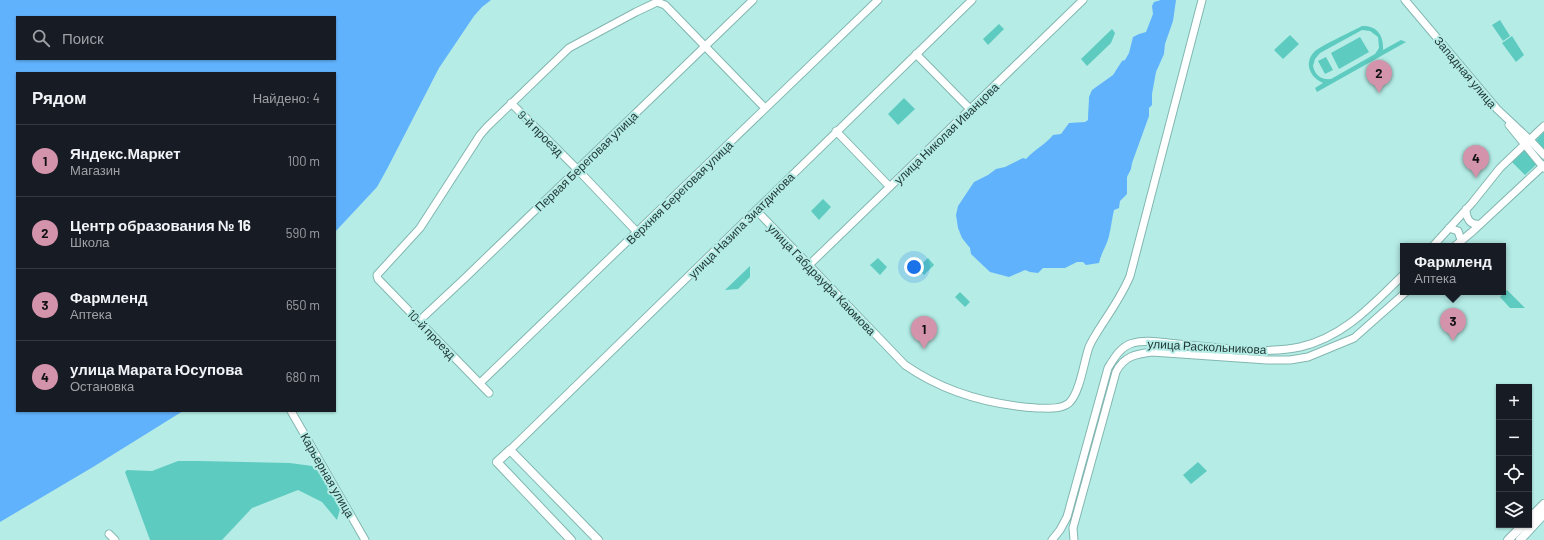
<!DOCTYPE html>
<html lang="ru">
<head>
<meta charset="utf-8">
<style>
	:root { --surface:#171b24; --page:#242831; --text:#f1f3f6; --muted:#9ea1a6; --line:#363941; --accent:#d393aa }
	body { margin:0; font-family:Barlow,sans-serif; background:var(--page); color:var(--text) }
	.controls { position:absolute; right:12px; bottom:12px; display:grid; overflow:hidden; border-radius:0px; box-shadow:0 1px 3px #0004 }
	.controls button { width:36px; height:36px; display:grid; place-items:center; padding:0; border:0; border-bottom:1px solid var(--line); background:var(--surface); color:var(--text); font:20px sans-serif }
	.you { position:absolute; left:914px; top:267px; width:14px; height:14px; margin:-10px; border:3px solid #fff; border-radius:50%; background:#1a73e8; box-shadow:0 0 0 6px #1a73e833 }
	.badge { display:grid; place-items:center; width:26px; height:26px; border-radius:50%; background:var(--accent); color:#111; font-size:13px; font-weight:700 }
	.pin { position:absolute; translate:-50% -33px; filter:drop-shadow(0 1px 2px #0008) }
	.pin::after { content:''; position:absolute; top:21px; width:14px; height:12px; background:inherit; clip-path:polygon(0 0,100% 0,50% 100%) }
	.popup { position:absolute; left:1400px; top:243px; width:106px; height:52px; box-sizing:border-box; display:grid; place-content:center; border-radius:0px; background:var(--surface); filter:drop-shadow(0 1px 3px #0005); font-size:13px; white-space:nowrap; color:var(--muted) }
	.popup b { font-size:15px; color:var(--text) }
	.popup::after { content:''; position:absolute; left:50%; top:100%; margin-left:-8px; border:8px solid transparent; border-top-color:var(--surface) }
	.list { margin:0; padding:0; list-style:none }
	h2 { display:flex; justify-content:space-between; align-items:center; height:52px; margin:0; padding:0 16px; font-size:17px }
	h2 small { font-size:13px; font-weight:400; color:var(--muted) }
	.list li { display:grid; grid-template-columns:26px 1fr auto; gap:12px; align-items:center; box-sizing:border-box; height:72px; padding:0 16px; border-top:1px solid var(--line) }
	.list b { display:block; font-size:15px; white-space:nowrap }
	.list p { margin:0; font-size:13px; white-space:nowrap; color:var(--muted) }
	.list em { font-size:13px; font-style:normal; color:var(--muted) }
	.icon { flex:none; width:22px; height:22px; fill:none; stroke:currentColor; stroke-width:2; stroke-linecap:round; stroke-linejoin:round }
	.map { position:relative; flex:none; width:1544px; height:540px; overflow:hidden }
	.search { position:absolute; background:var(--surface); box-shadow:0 1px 3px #0004; left:16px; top:16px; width:320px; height:44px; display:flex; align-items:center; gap:10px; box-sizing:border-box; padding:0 14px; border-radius:0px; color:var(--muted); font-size:15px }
	.panel { position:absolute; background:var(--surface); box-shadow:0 1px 3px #0004; left:16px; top:72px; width:320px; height:340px; border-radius:0px }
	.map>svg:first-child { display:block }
	.green { fill:#5ecbc1; fill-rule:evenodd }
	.water { fill:#61b2fc; fill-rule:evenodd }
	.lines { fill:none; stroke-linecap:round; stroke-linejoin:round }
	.minor-casing { stroke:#82b7b1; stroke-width:9 }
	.major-casing { stroke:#82b7b1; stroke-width:10 }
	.minor { stroke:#fff; stroke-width:7 }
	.major { stroke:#fff; stroke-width:8 }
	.labels { text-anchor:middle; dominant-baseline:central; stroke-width:4; stroke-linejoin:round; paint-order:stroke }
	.street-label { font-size:12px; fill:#1f3533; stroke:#b5ece6 }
</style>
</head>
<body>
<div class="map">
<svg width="1544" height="540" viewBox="0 0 1544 540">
	<rect width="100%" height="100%" fill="#b5ece6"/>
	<path class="green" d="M1500,20L1510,36L1503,41L1492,25Z
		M999,24L1004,29L988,45L983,39Z
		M1362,26C1377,25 1384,36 1383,50L1401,40L1406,42L1317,92L1315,88L1323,83C1311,78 1303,64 1314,52C1322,45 1351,32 1362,26ZM1362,30L1370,31L1378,37L1379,48L1375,54L1331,79C1321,80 1315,75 1313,66L1315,59L1320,53Z
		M1112,29L1115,33L1111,43L1087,66L1081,59Z
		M1290,35L1299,44L1283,59L1274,50Z
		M1512,36L1524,55L1516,62L1502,43Z
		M1360,37L1369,52L1339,69L1331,53Z
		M1326,57L1333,70L1325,74L1318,61Z
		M904,98L915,109L898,125L888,114Z
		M1544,132V151L1535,141Z
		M1524,150L1537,164L1525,175L1512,162Z
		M823,199L831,207L819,220L811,211Z
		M878,258L887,267L880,275L870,265Z
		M928,258L934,265L924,275L917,268Z
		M750,266V277L738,289L725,290Z
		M1507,290L1525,308H1510L1500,297Z
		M960,292L970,302L965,307L955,297Z
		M178,461H199L290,463L312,466L328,481L340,509L337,520L322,502L298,490L252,508L222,540H150L125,472L127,470L152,471Z
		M1198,462L1207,471L1191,484L1183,475Z"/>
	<path class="water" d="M0,0H491L482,7L474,16L439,68L387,169L377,187L335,232V73H17V411H183L93,467L0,522ZM17,17H335V59H17Z
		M1161,0H1176L1173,21L1165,44L1164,54L1156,72L1152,94V105L1149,108V116L1132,163L1131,169L1127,177V194L1120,201L1119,208L1114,210C1112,219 1111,227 1109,236C1107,245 1101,253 1099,263L1086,265L1083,262H1077L1065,268H1043L1038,273L1030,272L1025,270L1009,277L990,272L971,254L970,248L962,238L958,228L956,215L958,206L974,182L988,175L996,169L1005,167L1023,158L1026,159C1034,150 1046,144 1053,135L1061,134L1069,123L1085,122L1088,120C1088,111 1089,104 1089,97L1092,90L1113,75L1122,61L1125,60L1129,53L1133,37L1139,34L1146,32L1153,14L1152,6L1154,2Z"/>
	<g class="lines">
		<defs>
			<path id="minor" d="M1405,0L1497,109L1530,140L1544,155
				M916,54L970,109
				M511,103L577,169L637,232
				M1509,125L1544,168
				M836,131L890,187
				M1466,209C1466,218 1470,226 1480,224
				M756,210L905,365C944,392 990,405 1037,408C1047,408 1060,410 1069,403C1080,393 1084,361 1089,347C1093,338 1098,331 1103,323C1113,308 1123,293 1130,276L1202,0
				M1449,228L1458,231L1461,240
				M1433,246L1472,203L1500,168L1544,126
				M1455,246L1473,231L1544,165
				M809,265L1083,0
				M419,321L465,278L753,0
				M480,383L878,0
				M489,393L378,279L377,275L420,228L480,135L487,127L569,48L636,12L657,2L665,5L765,108
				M291,411L365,540
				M510,450L972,0
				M109,534L115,540
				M1052,540L1060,530L1067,517L1108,368C1114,358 1121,346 1133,343C1147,339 1164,343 1178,344C1217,347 1262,355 1300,347C1344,337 1372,305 1403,275
				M1074,540L1073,528L1116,372C1124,356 1136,354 1152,352L1267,360H1290L1308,357L1354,338L1406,292"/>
			<path id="major" d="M1529,519L1544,504
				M571,540L497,462L510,450L598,540
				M1508,540L1523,525
				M1520,540L1544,514"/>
		</defs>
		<use href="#minor" class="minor-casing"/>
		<use href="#major" class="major-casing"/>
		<use href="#minor" class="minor"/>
		<use href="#major" class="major"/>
	</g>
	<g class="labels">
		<g class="street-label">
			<text transform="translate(1466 72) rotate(50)">Западная улица</text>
			<text transform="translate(541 133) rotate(45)">9-й проезд</text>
			<text transform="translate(946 133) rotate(-44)">улица Николая Иванцова</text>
			<text transform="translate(586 161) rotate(-44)">Первая Береговая улица</text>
			<text transform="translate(679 192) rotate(-44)">Верхняя Береговая улица</text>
			<text transform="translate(741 225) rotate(-45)">улица Назипа Зиатдинова</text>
			<text transform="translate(822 279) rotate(46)">улица Габдрауфа Каюмова</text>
			<text transform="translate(432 334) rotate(46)">10-й проезд</text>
			<text transform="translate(1207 346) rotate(3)">улица Раскольникова</text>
			<text transform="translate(328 475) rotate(60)">Карьерная улица</text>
		</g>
	</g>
</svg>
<div class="controls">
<button>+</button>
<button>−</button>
<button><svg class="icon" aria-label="locate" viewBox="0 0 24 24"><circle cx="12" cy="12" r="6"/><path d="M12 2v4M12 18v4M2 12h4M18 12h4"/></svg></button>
<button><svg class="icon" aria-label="layers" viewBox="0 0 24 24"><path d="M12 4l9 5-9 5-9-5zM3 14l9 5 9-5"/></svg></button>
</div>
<div class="you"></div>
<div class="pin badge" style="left:924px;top:349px">1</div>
<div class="pin badge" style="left:1379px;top:93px">2</div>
<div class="pin badge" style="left:1453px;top:341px">3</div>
<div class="popup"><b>Фармленд</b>Аптека</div>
<div class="pin badge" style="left:1476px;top:178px">4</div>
<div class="search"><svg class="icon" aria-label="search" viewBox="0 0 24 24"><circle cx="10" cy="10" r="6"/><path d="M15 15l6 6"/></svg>Поиск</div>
<section class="panel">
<h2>Рядом<small>Найдено: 4</small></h2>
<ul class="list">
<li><span class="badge">1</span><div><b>Яндекс.Маркет</b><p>Магазин</p></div><em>100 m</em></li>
<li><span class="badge">2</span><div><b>Центр образования № 16</b><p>Школа</p></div><em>590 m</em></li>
<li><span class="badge">3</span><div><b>Фармленд</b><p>Аптека</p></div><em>650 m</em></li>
<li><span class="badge">4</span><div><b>улица Марата Юсупова</b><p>Остановка</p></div><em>680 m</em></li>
</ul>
</section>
</div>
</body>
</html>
